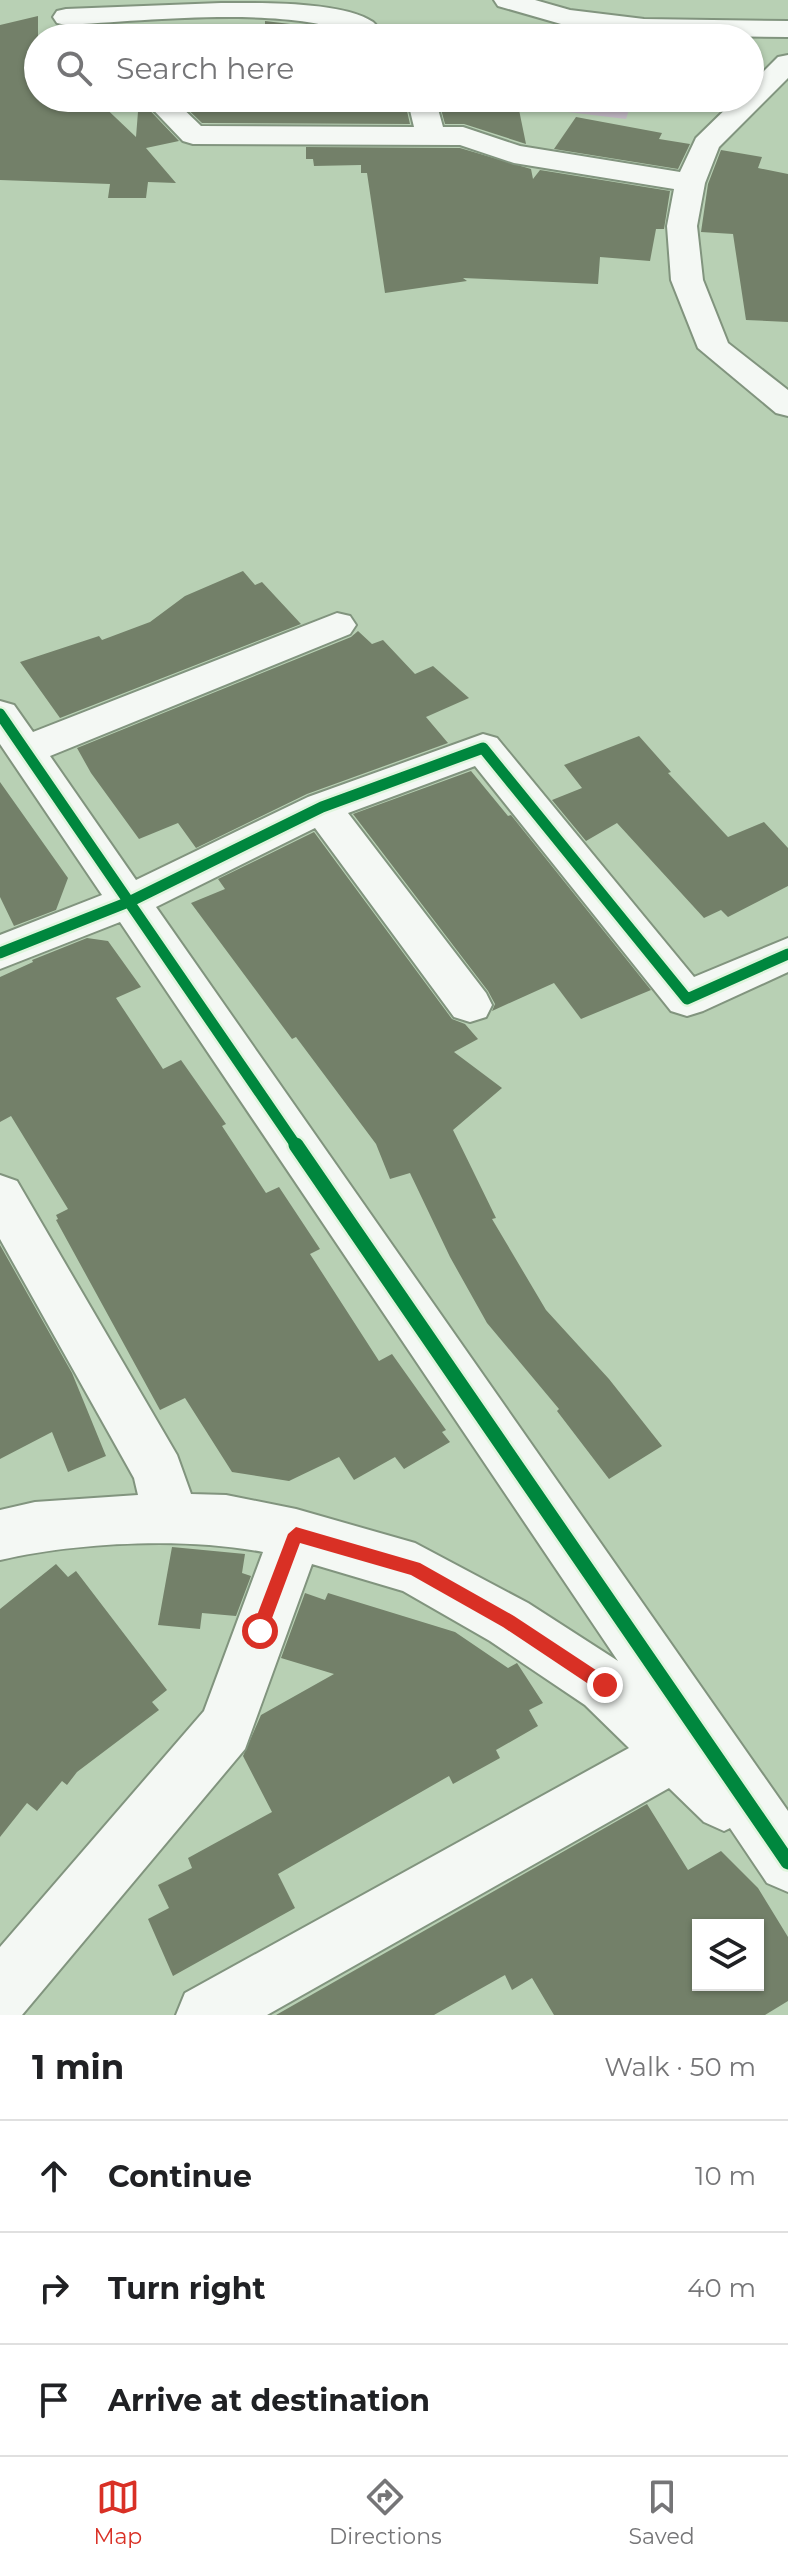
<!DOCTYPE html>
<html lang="en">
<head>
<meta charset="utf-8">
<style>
	:root { --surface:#fff; --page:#f2f2f2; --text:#202124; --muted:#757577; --line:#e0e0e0; --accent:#d93025 }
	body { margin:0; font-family:Montserrat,sans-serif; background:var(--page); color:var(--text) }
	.controls { position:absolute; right:24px; bottom:24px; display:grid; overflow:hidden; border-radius:0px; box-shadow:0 2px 6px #0004 }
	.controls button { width:72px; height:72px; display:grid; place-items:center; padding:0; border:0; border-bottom:2px solid var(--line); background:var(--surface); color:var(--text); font:40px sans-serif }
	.stop { position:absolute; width:24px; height:24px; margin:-18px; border:6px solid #d93025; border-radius:50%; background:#fff }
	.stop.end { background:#d93025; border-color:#fff; box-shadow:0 2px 8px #0008 }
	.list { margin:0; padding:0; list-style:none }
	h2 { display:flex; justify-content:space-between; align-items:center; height:104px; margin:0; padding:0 32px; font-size:34px }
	h2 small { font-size:26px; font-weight:400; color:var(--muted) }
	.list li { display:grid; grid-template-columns:52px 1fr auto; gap:24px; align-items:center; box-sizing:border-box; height:112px; padding:0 32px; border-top:2px solid var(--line) }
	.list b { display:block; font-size:30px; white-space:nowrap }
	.list em { font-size:26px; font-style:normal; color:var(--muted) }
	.icon { flex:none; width:44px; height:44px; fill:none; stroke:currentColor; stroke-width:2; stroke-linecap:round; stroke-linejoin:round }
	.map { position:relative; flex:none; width:788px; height:2015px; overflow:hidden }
	.search { position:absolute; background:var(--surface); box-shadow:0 2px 6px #0004; left:24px; right:24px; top:24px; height:88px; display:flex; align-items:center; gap:20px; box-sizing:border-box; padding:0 28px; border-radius:44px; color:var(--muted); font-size:30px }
	.sheet { height:440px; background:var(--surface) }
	nav { display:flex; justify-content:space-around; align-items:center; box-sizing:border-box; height:112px; border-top:2px solid var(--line); background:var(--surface); font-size:22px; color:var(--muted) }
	nav a { display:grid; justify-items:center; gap:4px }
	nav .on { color:var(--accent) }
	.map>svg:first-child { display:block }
	.green { fill:#c2b8c4 }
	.building { fill:#738069; fill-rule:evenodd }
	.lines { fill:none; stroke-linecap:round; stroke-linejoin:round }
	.minor-casing { stroke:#81947e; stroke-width:4 }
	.minor { fill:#f4f8f4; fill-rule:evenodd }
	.cycleway-far1-casing { stroke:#dff5dc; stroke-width:16 }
	.cycleway-casing { stroke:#dff5dc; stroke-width:20 }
	.cycleway-far1 { stroke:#00873e; stroke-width:11 }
	.cycleway { stroke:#00873e; stroke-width:15 }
	.route { fill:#d93025 }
</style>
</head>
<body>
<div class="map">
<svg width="788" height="2015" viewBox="0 0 788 2015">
	<rect width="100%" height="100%" fill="#b8d0b4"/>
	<path class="green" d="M509,98H628L632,101L626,119L526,107Z"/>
	<path class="building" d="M38,16V98H95L136,137L139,99L179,141L146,148L176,183L148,182L146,198H108L110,184L0,180V25Z
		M265,21L324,28L353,38H145L146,29L265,25Z
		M176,98H404L410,124L202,123Z
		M517,100L526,144L464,124H445L439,102Z
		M576,117L662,133L659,139L690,144L678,169L554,149Z
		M306,147L460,148L531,169L533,179L540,170L670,191L664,229H656L650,261L600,257L598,284L463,278L467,281L385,293L367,173H361V165L314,166L313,159H306Z
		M721,150L762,157L758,168L788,174V322L746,320L733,234L701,232L708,184Z
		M243,571L255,585L262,582L301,624L60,718L20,662L99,636L102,640L150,622L185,596Z
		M358,631L372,644L383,640L415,674L433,666L469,698L426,717L448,743L307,794L196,848L178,823L139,839L91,773L77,748L351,637Z
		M639,736L671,772L668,773L728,837L764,822L788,848V886L728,917L721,910L704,918L617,823L586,841L552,800L582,788L564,765Z
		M471,771L508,816L511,815L651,990L581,1019L554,983L492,1011L495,1004L488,991L353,814Z
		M0,782L68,878L56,910L14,926L0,897Z
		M314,832L452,1019L465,1024L478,1039L454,1052L502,1088L453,1130L496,1218L492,1219L546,1310L609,1379L662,1446L609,1479L557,1411L559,1409L487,1323L450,1257L410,1173L390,1179L376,1144L296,1037L292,1039L191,903L225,889L218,879Z
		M87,938L108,941L141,987L116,998L163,1069L181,1060L226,1124L222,1126L266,1193L279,1187L320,1249L310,1254L379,1361L392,1354L446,1430L442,1432L450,1442L404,1469L395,1457L354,1480L339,1457L289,1481L232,1472L185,1398L160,1410L56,1220L58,1219L56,1215L68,1209L11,1116L0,1122V977L33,962L32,960Z
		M0,1245L72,1373L106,1456L68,1472L52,1432L0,1459Z
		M172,1547L245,1554L242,1573L251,1576L236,1616L202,1613L200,1629L158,1625Z
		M56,1564L68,1577L76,1571L167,1690L152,1702L159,1710L77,1772L67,1785L62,1781L37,1811L27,1803L0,1837V1609Z
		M305,1593L325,1600L328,1593L455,1632L508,1668L517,1663L543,1703L529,1710L538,1726L496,1750L500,1758L453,1784L449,1776L278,1874L295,1908L173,1976L148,1919L169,1908L158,1885L192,1868L188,1858L272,1812L243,1756L261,1715L334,1674L281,1658Z
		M647,1804L688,1870L721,1851L758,1888L788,1937V2001L765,2015H554L532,1978L512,1990L505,1975L434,2015H276ZM698,1925H758V1985H698Z"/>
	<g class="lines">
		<defs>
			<path id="minor" d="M494,0H535L570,10L644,19L788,21V37L644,35L568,26L498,6Z
				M221,3C259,3 342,1 373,22C378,26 381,33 383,38H357L354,34C284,5 143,21 66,25L57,23L53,17L57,11L66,9Z
				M788,55V78L719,147L705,183L697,226L703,280L728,343L788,390V416L776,413L698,348L671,280L667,226L674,189L514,163L460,145L193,144L183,141L142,98H172L201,126L414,127L407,98H435L443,127H463L520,146L680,172L696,138L737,98H750V85L778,57Z
				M337,613L350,616L356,625L350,634L50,756L136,880L308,797L483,734L497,738L694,977L788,938V972L703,1011L687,1016L671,1011L475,766L348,813L486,993L492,1005L486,1017L470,1022L454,1017L315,828L156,907L788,1811V1892L767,1883L730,1828L724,1831L704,1822L669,1788L267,2015H176L185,1993L629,1748L585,1705L490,1641L403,1591L312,1564L245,1749L22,2015H0V1947L204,1711L263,1552C186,1537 77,1542 0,1560V1510L35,1502L138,1495L134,1478L0,1239V1175L17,1181L177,1455L191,1494L226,1495L296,1509L415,1543L528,1603L618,1661L120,922L0,969V935L102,895L0,744V701L14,705L33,732Z"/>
		</defs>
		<use href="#minor" class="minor-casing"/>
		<use href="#minor" class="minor"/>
		<defs>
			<path id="cycleway-far1" d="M0,714L297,1147
				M0,953L131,901L322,807L483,748L687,999L788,954"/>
			<path id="cycleway" d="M296,1145L788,1862"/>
		</defs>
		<use href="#cycleway-far1" class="cycleway-far1-casing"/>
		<use href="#cycleway" class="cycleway-casing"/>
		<use href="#cycleway-far1" class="cycleway-far1"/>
		<use href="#cycleway" class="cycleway"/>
	</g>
	<path class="route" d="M296,1527L420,1563L514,1616L611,1680L613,1685L611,1691H599L503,1627L411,1575L300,1543L265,1637H254L251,1631L288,1534Z"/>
</svg>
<div class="controls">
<button><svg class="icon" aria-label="layers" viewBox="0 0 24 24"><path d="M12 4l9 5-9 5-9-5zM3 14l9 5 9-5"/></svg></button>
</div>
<div class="stop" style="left:260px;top:1631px"></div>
<div class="stop end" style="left:605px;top:1685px"></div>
<div class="search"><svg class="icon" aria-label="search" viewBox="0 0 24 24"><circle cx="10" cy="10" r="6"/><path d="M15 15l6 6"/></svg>Search here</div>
</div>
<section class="sheet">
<h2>1 min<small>Walk · 50 m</small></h2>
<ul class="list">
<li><svg class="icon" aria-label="ahead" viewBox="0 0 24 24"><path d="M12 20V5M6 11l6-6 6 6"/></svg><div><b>Continue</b></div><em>10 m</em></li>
<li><svg class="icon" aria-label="right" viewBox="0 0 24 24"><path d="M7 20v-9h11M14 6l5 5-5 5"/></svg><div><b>Turn right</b></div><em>40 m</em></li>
<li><svg class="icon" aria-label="arrive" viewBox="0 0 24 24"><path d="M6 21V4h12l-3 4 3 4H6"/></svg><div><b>Arrive at destination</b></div></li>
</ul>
</section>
<nav>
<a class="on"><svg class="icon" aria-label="map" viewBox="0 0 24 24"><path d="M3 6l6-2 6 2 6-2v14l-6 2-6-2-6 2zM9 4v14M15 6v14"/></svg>Map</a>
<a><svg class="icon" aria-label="directions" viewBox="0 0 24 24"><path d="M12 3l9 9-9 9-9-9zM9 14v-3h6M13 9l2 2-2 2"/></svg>Directions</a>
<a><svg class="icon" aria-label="saved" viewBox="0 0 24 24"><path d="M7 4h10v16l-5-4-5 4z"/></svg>Saved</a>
</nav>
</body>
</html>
